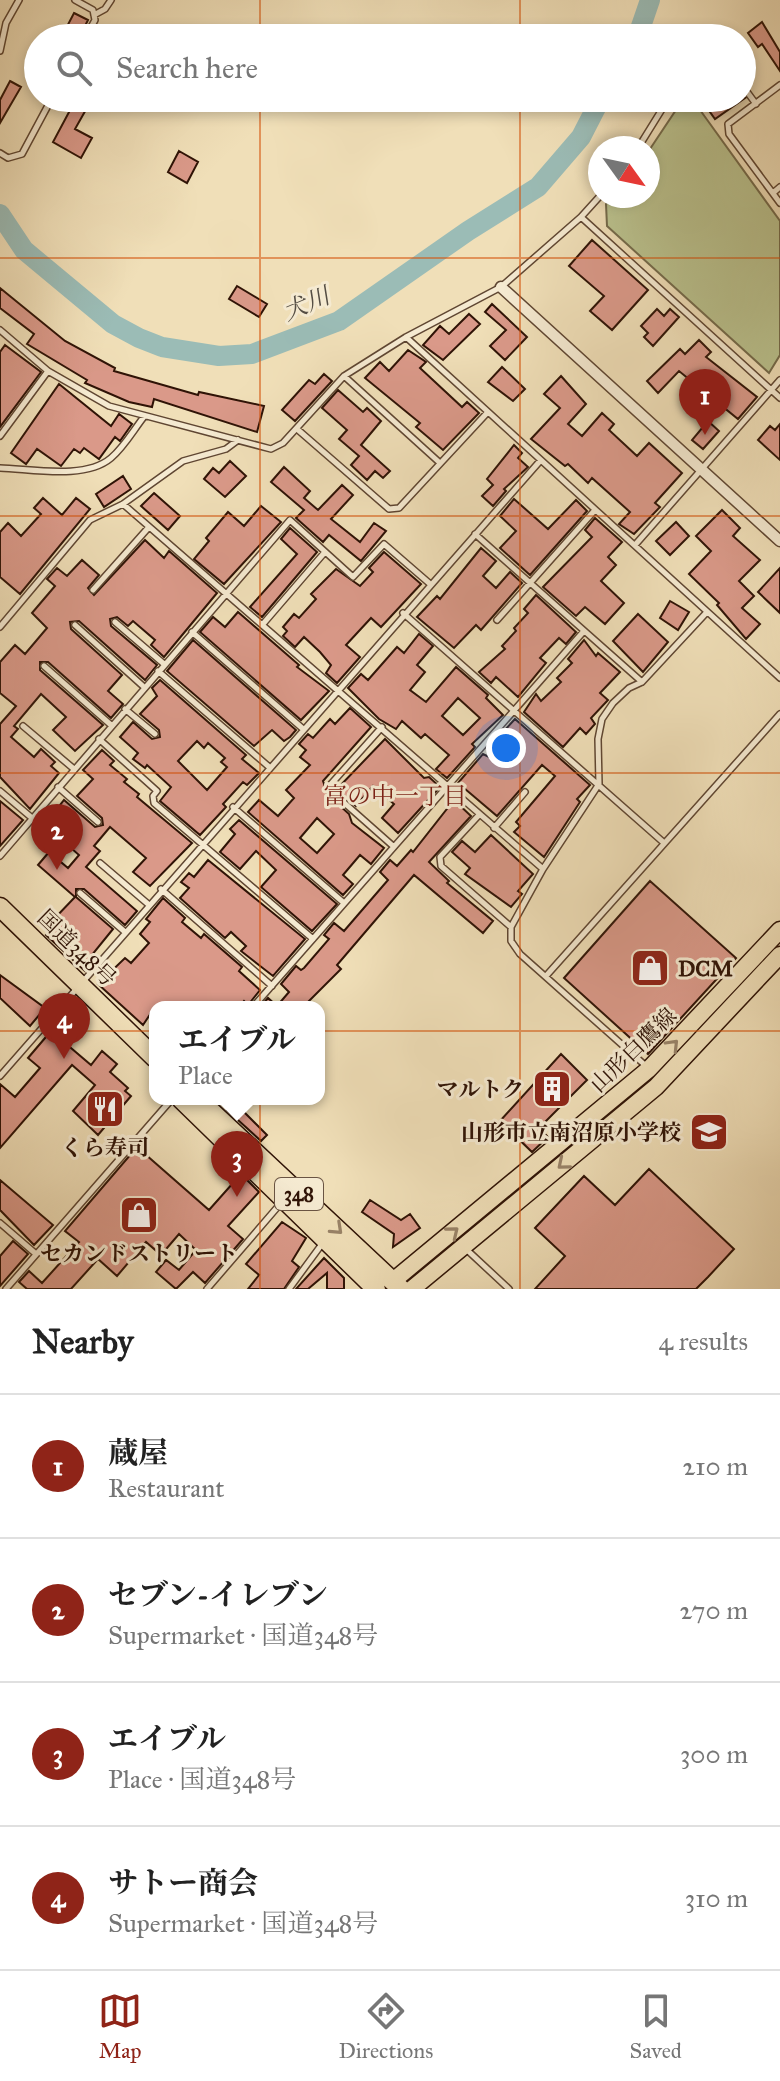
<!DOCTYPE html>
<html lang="en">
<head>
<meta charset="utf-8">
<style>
	:root { --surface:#fff; --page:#f2f2f2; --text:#222; --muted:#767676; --line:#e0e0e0; --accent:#8f2418 }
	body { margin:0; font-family:"IM FELL Great Primer","Noto Serif JP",serif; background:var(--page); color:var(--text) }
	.compass { position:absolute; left:588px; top:136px; width:72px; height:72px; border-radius:50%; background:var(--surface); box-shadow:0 4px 12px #0003; rotate:123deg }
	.you { position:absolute; left:506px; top:748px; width:28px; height:28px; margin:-20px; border:6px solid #fff; border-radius:50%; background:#1a73e8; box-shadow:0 0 0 12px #1a73e833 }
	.badge { display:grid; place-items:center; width:52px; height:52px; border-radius:50%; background:var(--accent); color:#fff; font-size:26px; font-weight:700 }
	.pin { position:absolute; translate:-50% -66px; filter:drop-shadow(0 2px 4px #0008) }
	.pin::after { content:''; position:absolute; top:42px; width:28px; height:24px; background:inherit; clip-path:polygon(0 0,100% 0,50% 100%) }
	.popup { position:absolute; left:149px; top:1001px; width:176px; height:104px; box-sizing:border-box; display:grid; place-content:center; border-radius:16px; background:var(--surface); filter:drop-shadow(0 2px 6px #0005); font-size:26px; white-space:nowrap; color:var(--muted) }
	.popup b { font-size:30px; color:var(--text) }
	.popup::after { content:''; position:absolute; left:50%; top:100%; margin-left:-16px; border:16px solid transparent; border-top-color:var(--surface) }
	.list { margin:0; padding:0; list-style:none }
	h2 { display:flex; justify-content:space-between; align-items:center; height:104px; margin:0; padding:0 32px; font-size:34px }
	h2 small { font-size:26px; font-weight:400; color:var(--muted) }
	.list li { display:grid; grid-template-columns:52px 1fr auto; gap:24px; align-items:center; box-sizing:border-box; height:144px; padding:0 32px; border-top:2px solid var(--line) }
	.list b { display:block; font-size:30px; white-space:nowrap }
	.list p { margin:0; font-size:26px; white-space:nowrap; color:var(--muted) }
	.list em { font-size:26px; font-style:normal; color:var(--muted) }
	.icon { flex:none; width:44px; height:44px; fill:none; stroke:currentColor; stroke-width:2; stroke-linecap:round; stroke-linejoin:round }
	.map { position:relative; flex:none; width:780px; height:1289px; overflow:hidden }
	.search { position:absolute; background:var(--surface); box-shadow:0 4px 12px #0003; left:24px; right:24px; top:24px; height:88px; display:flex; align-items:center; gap:20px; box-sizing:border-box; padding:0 28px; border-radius:44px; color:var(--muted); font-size:30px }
	.sheet { height:680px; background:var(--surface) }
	nav { display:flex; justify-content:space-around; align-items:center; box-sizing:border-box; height:112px; border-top:2px solid var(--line); background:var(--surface); font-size:22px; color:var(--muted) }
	nav a { display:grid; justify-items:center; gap:4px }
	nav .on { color:var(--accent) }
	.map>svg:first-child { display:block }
	.green { fill:#bac28e; stroke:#746a4a; stroke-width:2 }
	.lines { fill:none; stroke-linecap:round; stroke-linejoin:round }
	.river { stroke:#9bbcb6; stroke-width:20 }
	.building { fill:#da9989; stroke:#2f1306; stroke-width:2; fill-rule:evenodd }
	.lane-casing { stroke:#5f4632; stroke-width:8 }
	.street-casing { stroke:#5f4632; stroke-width:13 }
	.primary-casing { stroke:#2f1306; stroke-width:19 }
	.highway-casing { stroke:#2f1306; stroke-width:21 }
	.lane { stroke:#f5ead1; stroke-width:5 }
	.street { stroke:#f5ead1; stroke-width:10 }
	.primary { stroke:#f0dfb8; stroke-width:16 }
	.highway { stroke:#f0dfb8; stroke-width:18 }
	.oneway { stroke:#998368 }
	.grid { fill:none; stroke:#d6520b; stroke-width:2; stroke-opacity:0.55 }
	.labels { text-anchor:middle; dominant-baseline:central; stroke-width:6; stroke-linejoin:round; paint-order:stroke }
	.shield { fill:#f5ead1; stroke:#6a5443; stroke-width:2 }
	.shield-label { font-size:20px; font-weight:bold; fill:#2f1306 }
	.street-label { font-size:22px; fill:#2f1306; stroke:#f5ead1 }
	.poi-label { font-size:22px; font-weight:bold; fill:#2f1306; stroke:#f5ead1; text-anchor:end }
	.water-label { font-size:24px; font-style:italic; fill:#554e44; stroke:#f5ead1 }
	.neighbourhood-label { font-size:24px; fill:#7a1f14; stroke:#f5ead1 }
</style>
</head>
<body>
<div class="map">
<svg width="780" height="1289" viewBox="0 0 780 1289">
	<rect width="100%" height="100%" fill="#f0dfb8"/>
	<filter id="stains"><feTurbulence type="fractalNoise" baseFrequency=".0025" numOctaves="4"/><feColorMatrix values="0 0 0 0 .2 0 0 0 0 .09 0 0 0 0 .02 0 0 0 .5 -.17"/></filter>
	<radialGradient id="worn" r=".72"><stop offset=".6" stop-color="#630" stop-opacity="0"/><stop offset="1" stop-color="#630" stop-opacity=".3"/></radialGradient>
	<path class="green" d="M695,103L780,221V355L769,373L607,226L606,204L613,196H648V152L678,107Z"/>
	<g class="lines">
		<path class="river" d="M637,38L650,0
			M0,214L24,250L113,324L139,338L162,347L219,356L252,354L339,321L468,231L538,187L581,137L601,98"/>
	</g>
	<path class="building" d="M74,13L88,20L80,36L61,38Z
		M762,22L780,52V71L762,44L758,47L748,33Z
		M10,81L21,87L0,123V100Z
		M700,98H745L715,119Z
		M76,99L88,106L75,129L92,138L81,158L53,142Z
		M179,151L198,162L187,183L168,172Z
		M592,240L648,290L612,330L590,311L604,296L569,266Z
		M237,286L267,304L259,317L229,299Z
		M0,288L65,341L115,368L114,371L198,395L199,392L264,406L257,432L154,399L152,407L129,402L85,383L87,380L27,344L34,334L0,308Z
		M492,304L527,337L505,360L490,346L506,330L485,312Z
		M657,309L664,316L670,309L679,317L653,346L644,337L648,333L641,326Z
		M469,314L480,324L443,360L423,345L440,326L449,334Z
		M699,340L711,352L706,357L757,397L738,419L679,371L658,393L647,381L680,349L685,354Z
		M5,345L41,372L0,427V352Z
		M408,350L426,362L420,368L462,407L467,402L479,413L443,450L416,427L420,423L365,378L380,362L389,371Z
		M502,367L525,389L513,401L488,382Z
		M324,374L332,381L295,421L282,410L309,380L315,384Z
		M561,376L586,404L568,424L582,436L602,413L614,424L609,430L637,456L649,443L682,473L655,503L660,507L634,534L619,524L630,512L592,478L588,483L568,464L565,466L531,439L560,408L544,394Z
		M59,384L111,426L119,414L132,424L120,441L115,437L99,459L84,448L80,453L74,449L61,466L37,449L26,464L11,453Z
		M338,390L363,412L367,408L381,421L361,445L390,471L383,478L375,471L367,480L351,465L359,456L339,439L347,430L322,408Z
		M708,421L719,431L703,449L692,440Z
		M780,424V460L758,440L770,426L775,430Z
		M514,445L522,453L518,458L528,467L504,489L506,491L493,506L482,496L493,485L487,479Z
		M230,461L246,476L225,497L204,479L213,468L219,473Z
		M284,467L310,491L304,498L318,510L342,485L353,495L331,519L360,542L374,523L386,531L361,561L329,535L323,542L296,518L304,510L271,482Z
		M123,476L131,489L104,507L96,494Z
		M154,493L180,516L168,530L141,506Z
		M43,498L62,515L76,498L90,509L20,594L0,577V532L8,523L21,536L41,514L34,508Z
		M514,499L548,529L576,500L587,511L530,575L500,548L516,531L500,516Z
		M261,506L281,522L224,584L194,559L209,541L206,538L228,512L244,526Z
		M722,510L740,528L733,536L760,560L739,581L754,596L742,608L760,624L746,639L717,605L719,603L689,574L711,551L696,536Z
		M595,518L622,542L608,557L616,565L601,581L624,603L605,624L585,607L576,616L543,587L592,537L585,530Z
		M676,522L689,536L670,555L656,541Z
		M290,528L317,552L262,617L250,607L297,554L281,539Z
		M145,540L164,558L169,551L217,593L164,657L151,645L155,640L133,621L128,626L117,617L110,619L111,626L157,665L145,680L79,621L70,622L71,629L122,675L108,691L123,704L111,718L48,662H40V670L103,725L75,751L53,730L66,717L41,694L14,726L18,729L11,737L34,757L41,749L55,762L51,766L59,773L30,809L0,777V724L16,706L0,693V662L15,645L25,654L47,628L32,613L55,586L47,579L57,568L67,576L82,560L99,575L88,588L94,595Z
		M481,548L496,561L483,576L496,588L510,572L522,583L481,630L476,625L454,648L417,617L437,596L440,599Z
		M384,552L421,584L381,627L371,618L346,645L360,657L337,683L326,673L331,665L320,652L304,637L295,647L283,636L287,631L283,627L294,614L299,618L316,599L311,594L336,569L360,586L373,572L369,568Z
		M780,568V613L758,592Z
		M536,595L576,632L566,644L559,638L540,658L546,663L518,697L496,677L491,683L479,672L505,649L502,646L516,631L514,628L528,613L524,609Z
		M670,601L689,612L678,630L660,618Z
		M238,612L299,665L297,667L329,691L301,720L200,632L213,617L225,627Z
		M638,614L668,642L643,672L613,641Z
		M419,634L433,646L417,665L425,672L410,690L426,702L456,667L488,695L486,698L503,715L472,744L475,747L447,778L436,769L449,755L425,734L421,738L402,721L396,729L379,719L348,688L361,674L368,680L397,647L404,653ZM458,698L480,718L463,735L442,716Z
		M193,640L296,730L290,737L284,741L272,730L254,746L167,671Z
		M584,640L596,656L598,653L620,672L600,693L608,700L591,718L595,724L586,734L580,728L563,747L524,712L536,694L541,701L561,682L557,678L572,663L568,659Z
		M160,680L246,755L242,759L259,773L247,785L243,782L223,804L226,807L200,835L160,801L171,787L147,765L145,768L133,759L138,753L120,737L133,722L152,739L160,737L159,730L140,714L157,696L152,688ZM197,741L204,748L208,743L225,758L221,762L227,767L207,790L178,761Z
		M350,708L371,727L323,781L328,795L349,814L352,823L384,848L371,864L360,855L343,875L353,884L343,895L248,812L259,800L278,816L294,798L286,790L310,765L300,757L306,750L299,744L308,734L313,738L330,719L335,724ZM317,818L334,834L317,853L300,838Z
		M515,719L590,785L577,799L580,802L544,857L514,832L520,826L516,822L555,776L542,765L497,816L458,783L483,754L491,758L509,737L503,732Z
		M385,739L424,778L429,777L440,787L398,833L382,818L394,804L373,786L356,806L337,789Z
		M102,750L114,761L110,765L127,779L124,782L139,794L137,797L192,843L150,886L133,872L146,858L110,827L94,846L100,851L86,867L137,911L125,925L84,889H76V897L113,929L91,956L95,959L85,971L46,935L57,924L53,920L75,897L38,865L49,852L68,868L79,855L55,834L68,819L57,809L64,800L95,827L103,825L102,818L77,796L93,779L83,770Z
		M454,800L471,816L429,862L449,881L447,883L493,921L483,933L414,875L337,965L341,969L303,1007H260L268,998L277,1006L289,992L281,984L296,966L301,970L304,968L329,939L324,935L334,923L344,931L388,880L380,872L390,860L397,866L411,850L413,852Z
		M0,801L23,820L0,846Z
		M239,820L337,904L312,931L261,887L276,870L256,851L240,869L220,852L235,834L230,829Z
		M491,835L533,874L518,891L522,894L511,907L465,874L470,868L452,852L462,841L475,852Z
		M208,860L305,939L273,976L241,951L246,946L231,932L225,938L180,898L189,888L181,882L189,873L194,877Z
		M650,881L736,958L648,1054L564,978Z
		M163,898L185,918L182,922L201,938L204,934L242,967L239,971L260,990L248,1005L244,1001L239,1007H155L143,1025L98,984L125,958L131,963L149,943L140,934L150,922L146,919Z
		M0,975L45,1008L30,1026L0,998Z
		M51,1031L91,1065L102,1051L117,1064L110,1072L128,1088L125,1091L131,1096L98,1135L73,1111L95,1085L72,1065L0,1148V1084L15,1097L40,1068L28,1058Z
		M561,1054L587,1080L539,1128L548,1137L532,1152L500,1121Z
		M235,1103L267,1135L261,1141L227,1110Z
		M137,1147L209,1210L241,1174L259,1192L228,1226L243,1239L205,1283L193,1272L176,1289L156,1272L166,1260L179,1270L196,1250L179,1234L161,1255L146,1242L117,1276L98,1259L71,1289H27L19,1282L29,1271L42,1283L79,1242L65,1231Z
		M649,1169L734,1249L708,1277L696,1289H535L565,1256L535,1228L584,1176L615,1205Z
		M0,1180L53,1225L34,1245L0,1210Z
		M370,1200L401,1220L410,1214L420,1228L393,1247L394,1234L362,1212Z
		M282,1222L306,1238L292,1261L299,1267L284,1289H248L259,1275L246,1264Z
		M13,1241L28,1254L0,1286V1256Z
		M324,1258L344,1278V1289H327V1273L308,1289H296Z"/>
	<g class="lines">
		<defs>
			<path id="lane" d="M75,0L93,10L95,20L85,38
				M94,15L105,9L111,0
				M702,38L705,33L708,38
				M0,51L6,23L19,0
				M742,85L756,104
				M780,85L728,124L729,134L780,203
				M638,148L669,98
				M0,153L8,158L22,154L52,98
				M773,193L780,187
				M581,217L600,196
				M0,330L48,371L109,406L271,449L283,443L344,376L406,337L501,287L581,217L780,398
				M406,337L780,678
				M344,376L440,463
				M297,429L389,509L399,508L487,413
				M0,436L48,371
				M0,468C32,469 85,480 111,458C124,447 133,431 143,418
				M123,504L543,869
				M475,534L642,682
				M635,545L780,380
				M93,590L149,527
				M403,613L663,842
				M497,620L595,510
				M115,622L164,664
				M263,624L325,552
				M75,625L144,687
				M0,627L90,520L123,504L183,461L226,449L238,440
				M192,632L302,728
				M44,666L111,725
				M158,671L268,766
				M125,709L155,734
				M23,726L74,769
				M382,727L331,784L332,792L393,846
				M99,739L157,791L153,796L154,803L313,939
				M58,787L98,822
				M0,791L32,818
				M233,807L344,903
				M479,815L440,857L441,866L511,927
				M494,828L525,792
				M0,856L290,520L353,577L384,544L429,583
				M100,863L148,904
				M161,889L272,986
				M80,893L125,932
				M546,976L780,714
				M253,1007L584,631
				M646,1066L520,954L511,941V927L543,869L599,784L598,739L602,719L613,703L629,688L642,682L707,612
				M0,1076L540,461
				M0,1223L36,1254
				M466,1249L509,1289
				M6,1289L172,1099
				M207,1289L281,1203
				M289,1289L322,1244"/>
			<path id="street" d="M501,287L780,541"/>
			<path id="primary" d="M393,1281L649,1069L780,930
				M412,1289L656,1087L780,955"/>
			<path id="highway" d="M0,907L155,1058
				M181,1099L376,1289
				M198,1099L401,1289"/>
		</defs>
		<use href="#lane" class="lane-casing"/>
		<use href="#street" class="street-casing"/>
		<use href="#primary" class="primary-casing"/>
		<use href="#highway" class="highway-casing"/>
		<use href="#lane" class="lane"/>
		<use href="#street" class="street"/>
		<use href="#primary" class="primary"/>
		<use href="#highway" class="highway"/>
	</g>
	<defs><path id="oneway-chevron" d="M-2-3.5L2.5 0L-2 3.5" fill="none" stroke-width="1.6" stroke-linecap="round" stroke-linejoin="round" transform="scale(2)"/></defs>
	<g class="oneway">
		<use href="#oneway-chevron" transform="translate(673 1045) rotate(-46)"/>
		<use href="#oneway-chevron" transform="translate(563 1164) rotate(140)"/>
		<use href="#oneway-chevron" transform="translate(337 1229) rotate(43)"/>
		<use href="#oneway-chevron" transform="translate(453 1232) rotate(-39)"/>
	</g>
	<path class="grid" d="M260,0V38M520,0V38M260,98V1289M520,98V1289M0,258H780M0,516H780M0,773H780M0,1031H780"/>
	<defs>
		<symbol id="shop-square" viewBox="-11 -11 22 22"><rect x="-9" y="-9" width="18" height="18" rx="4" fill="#8f2418" stroke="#f5ead1"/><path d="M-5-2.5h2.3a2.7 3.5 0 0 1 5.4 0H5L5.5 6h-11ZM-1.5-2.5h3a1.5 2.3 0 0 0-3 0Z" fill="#fff"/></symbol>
		<symbol id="building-square" viewBox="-11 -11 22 22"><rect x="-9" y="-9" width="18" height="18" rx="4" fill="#8f2418" stroke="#f5ead1"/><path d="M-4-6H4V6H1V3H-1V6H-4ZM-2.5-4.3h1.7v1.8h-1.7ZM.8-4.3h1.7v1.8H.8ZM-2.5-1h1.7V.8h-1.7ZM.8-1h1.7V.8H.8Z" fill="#fff"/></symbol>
		<symbol id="restaurant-square" viewBox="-11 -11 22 22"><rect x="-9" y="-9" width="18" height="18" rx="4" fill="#8f2418" stroke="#f5ead1"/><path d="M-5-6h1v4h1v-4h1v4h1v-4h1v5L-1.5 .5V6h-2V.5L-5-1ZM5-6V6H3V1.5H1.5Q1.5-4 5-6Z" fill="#fff"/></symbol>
		<symbol id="school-square" viewBox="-11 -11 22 22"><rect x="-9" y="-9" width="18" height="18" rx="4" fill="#8f2418" stroke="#f5ead1"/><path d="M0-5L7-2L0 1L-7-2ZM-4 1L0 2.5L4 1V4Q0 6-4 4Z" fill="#fff"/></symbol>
	</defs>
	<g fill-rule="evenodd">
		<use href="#shop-square" x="628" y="946" width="44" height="44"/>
		<use href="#building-square" x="530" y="1067" width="44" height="44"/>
		<use href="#restaurant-square" x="83" y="1087" width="44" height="44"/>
		<use href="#school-square" x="687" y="1110" width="44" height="44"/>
		<use href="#shop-square" x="117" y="1193" width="44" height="44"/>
	</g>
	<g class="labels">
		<rect class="shield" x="275" y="1178" width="48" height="32" rx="6"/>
		<g class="shield-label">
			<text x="299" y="1194">348</text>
		</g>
		<g class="street-label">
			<text transform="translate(77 948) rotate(44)">国道348号</text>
			<text transform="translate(633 1050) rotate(-44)">山形白鷹線</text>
		</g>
		<g class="poi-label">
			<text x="678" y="968" text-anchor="start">DCM</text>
			<text x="524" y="1089">マルトク</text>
			<text x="681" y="1132">山形市立南沼原小学校</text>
			<text x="105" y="1147" text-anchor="middle">くら寿司</text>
			<text x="139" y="1253" text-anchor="middle">セカンドストリート</text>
		</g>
		<g class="water-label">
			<text transform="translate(306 304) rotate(-23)">犬川</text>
		</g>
		<g class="neighbourhood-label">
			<text x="395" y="796">富の中一丁目</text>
		</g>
	</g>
	<rect width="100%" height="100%" filter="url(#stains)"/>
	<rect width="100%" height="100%" fill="url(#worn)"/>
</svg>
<svg class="compass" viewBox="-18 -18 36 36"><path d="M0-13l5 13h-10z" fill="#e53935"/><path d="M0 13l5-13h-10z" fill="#767676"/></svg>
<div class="you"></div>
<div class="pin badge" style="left:705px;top:435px">1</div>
<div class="pin badge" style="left:57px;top:870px">2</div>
<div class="pin badge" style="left:237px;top:1197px">3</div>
<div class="popup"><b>エイブル</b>Place</div>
<div class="pin badge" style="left:64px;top:1059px">4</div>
<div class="search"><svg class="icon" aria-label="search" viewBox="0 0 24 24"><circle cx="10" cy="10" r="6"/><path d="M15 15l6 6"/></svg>Search here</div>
</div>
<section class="sheet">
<h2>Nearby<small>4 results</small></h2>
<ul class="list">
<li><span class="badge">1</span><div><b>蔵屋</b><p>Restaurant</p></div><em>210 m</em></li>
<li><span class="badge">2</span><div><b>セブン-イレブン</b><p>Supermarket · 国道348号</p></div><em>270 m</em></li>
<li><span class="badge">3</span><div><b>エイブル</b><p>Place · 国道348号</p></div><em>300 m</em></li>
<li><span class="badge">4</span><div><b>サトー商会</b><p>Supermarket · 国道348号</p></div><em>310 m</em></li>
</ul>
</section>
<nav>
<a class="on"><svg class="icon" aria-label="map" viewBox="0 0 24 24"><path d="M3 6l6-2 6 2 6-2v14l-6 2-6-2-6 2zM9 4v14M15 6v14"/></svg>Map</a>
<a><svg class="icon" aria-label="directions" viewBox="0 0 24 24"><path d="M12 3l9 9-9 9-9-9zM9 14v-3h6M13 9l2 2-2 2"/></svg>Directions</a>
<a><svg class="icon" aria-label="saved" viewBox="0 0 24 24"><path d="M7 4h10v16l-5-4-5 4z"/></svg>Saved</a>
</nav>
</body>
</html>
